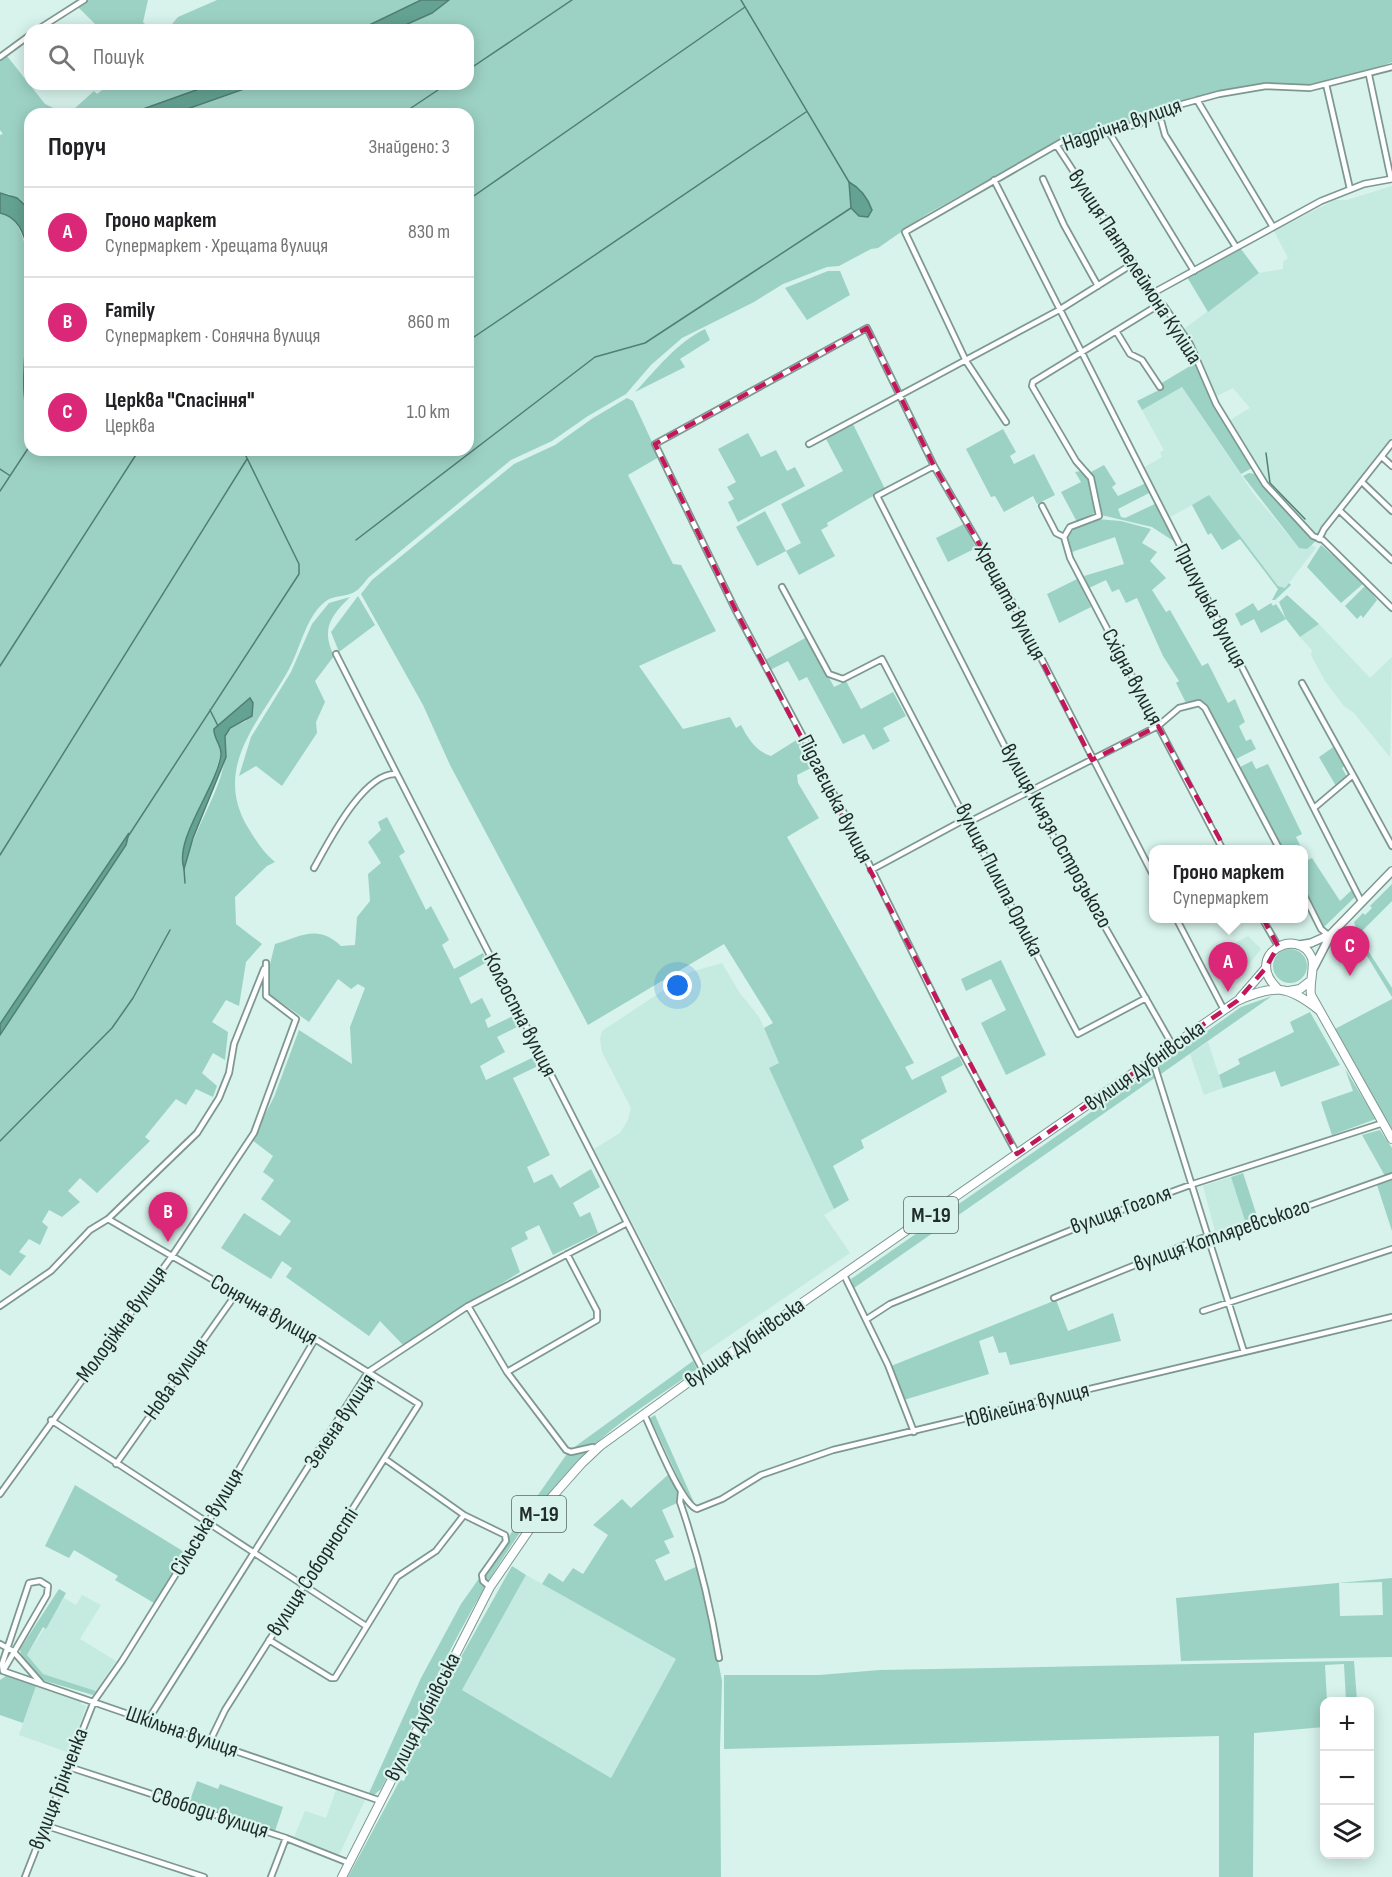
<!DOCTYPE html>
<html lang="uk">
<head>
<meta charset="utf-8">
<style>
	:root { --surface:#fff; --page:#f6f6f6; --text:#202124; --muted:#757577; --line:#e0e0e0; --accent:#db2777 }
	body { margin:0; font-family:"Sofia Sans Condensed",sans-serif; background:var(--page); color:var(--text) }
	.controls { position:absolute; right:18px; bottom:18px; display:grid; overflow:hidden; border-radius:12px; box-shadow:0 3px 15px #0003 }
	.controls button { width:54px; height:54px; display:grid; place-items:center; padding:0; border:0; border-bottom:2px solid var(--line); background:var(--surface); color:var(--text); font:30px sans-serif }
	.you { position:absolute; left:678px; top:986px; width:21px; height:21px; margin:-15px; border:4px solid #fff; border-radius:50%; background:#1a73e8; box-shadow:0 0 0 9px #1a73e833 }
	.badge { display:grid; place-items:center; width:39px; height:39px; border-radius:50%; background:var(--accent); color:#fff; font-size:20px; font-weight:700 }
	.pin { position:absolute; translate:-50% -50px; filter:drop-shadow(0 2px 3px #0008) }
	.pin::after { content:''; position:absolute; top:32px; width:21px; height:18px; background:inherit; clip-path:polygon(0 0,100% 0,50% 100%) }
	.popup { position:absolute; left:1149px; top:845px; width:159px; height:78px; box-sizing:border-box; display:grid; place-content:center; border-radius:12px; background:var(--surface); filter:drop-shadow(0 2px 4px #0005); font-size:20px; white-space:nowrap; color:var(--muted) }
	.popup b { font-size:22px; color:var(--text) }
	.popup::after { content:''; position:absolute; left:50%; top:100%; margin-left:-12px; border:12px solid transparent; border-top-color:var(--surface) }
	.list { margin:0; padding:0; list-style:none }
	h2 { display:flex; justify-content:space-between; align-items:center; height:78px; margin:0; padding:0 24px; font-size:26px }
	h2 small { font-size:20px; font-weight:400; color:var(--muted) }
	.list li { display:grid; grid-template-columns:39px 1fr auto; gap:18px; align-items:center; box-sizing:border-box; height:90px; padding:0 24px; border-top:2px solid var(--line) }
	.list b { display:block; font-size:22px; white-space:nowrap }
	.list p { margin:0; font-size:20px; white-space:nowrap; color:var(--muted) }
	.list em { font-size:20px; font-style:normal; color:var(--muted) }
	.icon { flex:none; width:33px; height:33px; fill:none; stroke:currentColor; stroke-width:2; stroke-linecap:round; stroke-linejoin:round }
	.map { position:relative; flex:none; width:1392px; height:1877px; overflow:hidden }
	.search { position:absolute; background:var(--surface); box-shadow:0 3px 15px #0003; left:24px; top:24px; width:450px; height:66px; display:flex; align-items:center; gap:15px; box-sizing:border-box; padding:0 21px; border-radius:18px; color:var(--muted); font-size:22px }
	.panel { position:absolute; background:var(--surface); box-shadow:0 3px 15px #0003; left:24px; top:108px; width:450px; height:348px; border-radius:18px }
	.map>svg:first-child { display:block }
	.built { fill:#c5eae0 }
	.green { fill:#9cd2c4; fill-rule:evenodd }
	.water { fill:#64a393; stroke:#507f73; stroke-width:1.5 }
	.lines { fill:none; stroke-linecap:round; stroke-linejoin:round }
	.stream { stroke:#507f73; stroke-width:1.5 }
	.minor-casing { stroke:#7e9891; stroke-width:8 }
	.tertiary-casing { stroke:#7e9891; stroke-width:8 }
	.primary-casing { stroke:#7e9891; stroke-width:10 }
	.trunk-casing { stroke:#7e9891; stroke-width:10 }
	.minor { stroke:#fff; stroke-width:4.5 }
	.tertiary { stroke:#fff; stroke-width:5 }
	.primary { stroke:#fff; stroke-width:7 }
	.trunk { stroke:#fff; stroke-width:8 }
	.marked { fill:none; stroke:#c2185b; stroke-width:4.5; stroke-dasharray:12 8; stroke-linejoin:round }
	.labels { text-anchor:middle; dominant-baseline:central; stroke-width:4.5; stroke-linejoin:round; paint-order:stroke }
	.shield { fill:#d7f3eb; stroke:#586863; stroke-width:1.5 }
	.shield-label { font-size:21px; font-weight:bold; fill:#212c29 }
	.street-label { font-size:22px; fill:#212c29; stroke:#d7f3eb }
</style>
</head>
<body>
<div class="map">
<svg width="1392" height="1877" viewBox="0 0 1392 1877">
	<rect width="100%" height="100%" fill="#d7f3eb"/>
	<path class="built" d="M1392,186V437L1316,536L1265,484L1227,422L1250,408L1233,388L1215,397L1184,329L1259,273L1283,269V262L1288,258L1274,231L1335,200H1347Z
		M1182,387L1253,493L1299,548L1311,544L1316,548L1285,588L1278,586L1209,496L1168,518L1143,468L1162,457L1160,452L1164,450L1142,410Z
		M1319,624L1370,678L1392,657L1390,757L1354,713L1344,706L1325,681L1311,655L1312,650L1300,637Z
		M1248,936L1261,949L1246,968L1232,945Z
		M722,963L739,992L759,1017L780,1064L769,1068L834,1209L824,1215L850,1253L698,1357L674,1309L676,1307L594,1149L620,1133L628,1120L631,1108L602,1052L600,1039L602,1031L691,972Z
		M1208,1042L1223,1088L1204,1095L1190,1054Z
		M1231,1177L1246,1224L1216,1235L1203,1186Z
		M526,1575L677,1659L611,1778L462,1690Z
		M82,1595L101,1605L80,1639L116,1661L96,1691L43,1674L27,1655L64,1598L76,1605Z
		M36,1686L81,1701V1704L86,1706L70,1753L19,1735Z
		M336,1790L365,1800L339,1855L294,1837L305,1811L326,1818Z"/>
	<path class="green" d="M89,0H148L143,22L151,30H101L77,6Z
		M217,0H421L359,30H167L178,17Z
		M449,0H1392V62L1369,71L1312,84H1268L1193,97L1164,107L1138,121L1066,137L927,214L878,248L871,249L839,266L827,267L783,284L754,302L682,338L651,365L626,394L588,416L552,441L511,460L369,577C365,581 361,588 356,591C348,597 334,595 326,601C306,616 301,647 289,669C262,719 212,765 247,826C255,839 263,852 275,862L267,866L235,897L236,924L262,944L246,962L239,1006L226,1000L212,1022L228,1032L225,1060L213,1053L202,1073L217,1086L213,1097L196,1089L186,1105L176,1099L145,1137L150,1141L97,1193L80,1178L68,1191L80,1202L62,1217L49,1210L42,1222L48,1227L40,1245L29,1239L19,1252L26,1256L10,1276L0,1269V213C43,222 26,331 26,363C26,392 30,421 30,450H468V114H173L258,84H468V30H394L432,13ZM249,698L246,721L230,728L225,736C232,780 193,824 185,868L184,848L211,787L221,753L214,729Z
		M7,56L45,104L62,112L75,108L94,91L97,94L110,84H213L129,114H30V210L9,194L0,193V135L3,134L0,130V61Z
		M1241,249L1259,273L1208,312L1187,277Z
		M828,271H840L850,295L807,320L785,288Z
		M705,329L710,340L680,359L685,367L635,392C657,369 676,343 705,329Z
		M1193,358L1197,362L1215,405L1251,464L1252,468L1241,474L1182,387L1142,410L1137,401L1163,388L1160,384L1195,363Z
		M627,398L633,401L659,457L628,475L673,564L681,565L716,631L639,666L683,729L730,717L736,728L741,725C748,739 756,751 771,756L798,739L815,766L797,775L798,783L819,818L787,837L914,1063L905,1067L912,1080L959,1056L963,1065L941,1077L947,1092L861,1140L864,1148L833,1166L849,1200L834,1209L769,1068L779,1063L764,1028L773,1023L724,944L588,1025L450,765L423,705L361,594L372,580L514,464L555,445L593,418Z
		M853,424L885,489L827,523L828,526L821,530L835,556L799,575L786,551L757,566L736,527L765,511L786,551L801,543L781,504L843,471L826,439Z
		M1003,429L1016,452L1010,456L1014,464L1034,454L1055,495L1037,504L1033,496L1004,512L995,496L991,497L966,449Z
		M748,433L761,457L776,450L787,471L795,467L805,486L738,522L728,502L734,499L727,487L736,482L718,449Z
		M1104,465L1116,484L1112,487L1118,496L1146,483L1151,492L1118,509L1121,517L1125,518L1157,503L1175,542L1152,527L1101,515L1092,477L1084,467L1091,472Z
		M1082,471L1090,478L1096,512L1077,522L1061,492L1081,482L1075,472Z
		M1249,473L1255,474L1316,541L1307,549L1299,548L1243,476Z
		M1209,495L1278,586L1285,588L1289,583L1291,585L1275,600H1272L1278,589L1240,539L1222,550L1211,533L1208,535L1192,505Z
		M1096,519L1121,521L1151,529L1142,543L1157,552L1150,561L1166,578L1152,590L1166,612L1170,610L1202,666L1208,663L1228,703L1235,699L1245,722L1239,726L1246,741L1251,739L1256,749L1236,759L1203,703L1199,701L1186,703L1176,683L1179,681L1163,656L1137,598L1126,603L1119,589L1112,592L1106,580L1089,588L1084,576L1124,564L1115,537L1072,552L1067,536L1068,531Z
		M964,524L976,548L948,562L936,538Z
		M1321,545L1364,583L1341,603L1307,567Z
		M1077,579L1091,607L1059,623L1047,594Z
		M1366,585L1377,600L1363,618L1361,615L1357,619L1345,606Z
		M1287,595L1319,624L1300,637L1286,619L1261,633L1254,619L1241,626L1235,614L1253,603L1258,611L1271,603L1273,606L1276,604L1286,619L1279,602Z
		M358,596L375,625L339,652L331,632Z
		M350,597C330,617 321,629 334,656L315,681L325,702L316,722L317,733L282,786L256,766L239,776L251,737L291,672L312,624L329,603Z
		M807,637L834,687L846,681L861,709L893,692L906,716L883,728L890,741L873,750L864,734L843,744L807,677L799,681L788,661L770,670L765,660Z
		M1335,746L1345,765L1342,768L1347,777L1336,786L1319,757Z
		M1252,761L1256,769L1268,764L1302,834L1296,837L1302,849H1283L1240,767Z
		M387,817L405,852L399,856L426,910L431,906L449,940L442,945L454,969L483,953L487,962L459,978L471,1004L482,998L491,1016L485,1020L488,1028L515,1015L521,1025L497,1037L505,1052L480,1066L486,1080L536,1056L540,1065L513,1078L550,1155L527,1167L534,1183L552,1174L560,1188L591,1169L600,1187L573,1203L580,1217L590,1212L598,1233L553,1255L539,1225L525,1232L528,1239L511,1248L520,1272L403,1345L380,1321L369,1336L286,1277L292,1268L282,1261L271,1279L221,1248L244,1213L280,1236L291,1221L261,1199L274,1180L263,1172L273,1156L252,1140L274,1097L299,1030L352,1064L350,1027L365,988L358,984L351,989L338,979L309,1022L269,994L270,964L275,944C302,936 318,924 341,946L355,945L357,917L370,901L368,874L381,863L368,842L381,830L378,822Z
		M1303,851L1308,860L1312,858L1340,901L1354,888L1357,895L1323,928L1303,889Z
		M1392,884V901L1358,935L1392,988V997L1356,938L1358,935L1354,922L1363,913L1365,915L1372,908L1370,906Z
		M1273 966a17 17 0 1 1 34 0a17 17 0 1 1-34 0Z
		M1001,960L1046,1055L1006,1075L981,1023L1006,1010L991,979L966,991L961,979Z
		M1272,996L1161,1074L1158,1066L1241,1007Z
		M1392,999V1132L1333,1030Z
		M1310,1012L1340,1065L1281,1087L1275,1071L1223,1088L1219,1075L1240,1064L1238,1059L1294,1032L1290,1022Z
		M1153,1069L1156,1077L854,1288L851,1279Z
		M1345,1069L1376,1119L1332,1135L1321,1102L1353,1091Z
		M1380,1130L1392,1148V1173L1385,1176L1362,1135Z
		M1243,1173L1258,1219L1246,1224L1231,1177Z
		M1392,1180V1231L1377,1185Z
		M1056,1300L1068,1331L1113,1313L1121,1341L1010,1365L1006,1352L999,1353L993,1336L979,1341L989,1374L904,1400L891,1366Z
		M693,1361L697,1369C661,1395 619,1420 588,1451C493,1545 440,1672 381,1789L374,1795L369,1793L421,1678L461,1604L569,1451Z
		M655,1415L696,1507L683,1488L650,1418Z
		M670,1473L678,1491L679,1502L662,1510L674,1537L664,1541L670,1553L655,1560L665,1581L700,1565L722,1681L720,1749L721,1877H348L400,1780L404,1781L407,1774L404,1772L452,1673L512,1566L526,1575L462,1690L611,1778L676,1659L542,1584L549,1573L563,1582L573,1568L583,1574L608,1535L593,1525L622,1499L631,1508Z
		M75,1485L186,1553L154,1603L115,1580L118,1576L74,1550L69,1558L45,1546Z
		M1392,1578V1657L1181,1661L1176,1598ZM1382,1582L1383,1615L1340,1616L1339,1583Z
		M59,1589L66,1593L46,1629L43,1627L27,1655L43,1674L96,1691L93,1695L42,1680L21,1654L20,1649Z
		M1354,1661L1357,1701L1324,1702V1727L1254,1733L1253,1877H1219V1736L724,1749V1675H819L880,1670ZM1344,1664L1346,1700L1327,1701L1325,1665Z
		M6,1676L36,1686L23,1723L0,1715V1680Z
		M197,1781L218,1789L220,1784L283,1807L275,1831L189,1803Z"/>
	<path class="water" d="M421,0H449L432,13L394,30H359Z
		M213,84H258L173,114H129Z
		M849,182C860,188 868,199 872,210L868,217L859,216L851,208Z
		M0,193L17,198L30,210V417C7,380 59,225 0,213Z
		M250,698L253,703L252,716L230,728L225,736L226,757L193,838L184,869C174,838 216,789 221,755C222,745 213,738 214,729Z
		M129,833L126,845L0,1035V1024Z"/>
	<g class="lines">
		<path class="stream" d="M741,0L849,182
			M468,70L572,0
			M402,114L447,84
			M468,200L745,7
			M468,341L806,112
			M1266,453L1270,483L1305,519
			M300,455L308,450
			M0,469L9,475
			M0,491L29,447
			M356,540L595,357L645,343L851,208
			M0,666L139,450
			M210,710L218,726
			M129,835L299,574V564L243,450
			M0,855L247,459
			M184,869L185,883
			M0,1141L112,1028L133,998L170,930"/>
		<defs>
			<path id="minor" d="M37,30L84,0
				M0,57L30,35
				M1369,75L1391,179
				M1326,84L1350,189
				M1197,100L1273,227
				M1159,113L1165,135L1236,247
				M1107,129L1194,271
				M1057,146L1160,304L1164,306L1190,344L1216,404L1265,484L1313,536L1323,540L1392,608
				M1043,179L1064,225L1098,286
				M994,180L1361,901
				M1116,331L1130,354L1142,360L1160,387
				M1006,422L966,361L905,232L1065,140L1139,124L1164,109L1219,94L1266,86L1310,88L1392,67
				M809,444L1059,310L1134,263
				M1382,457L1392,466
				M934,466L877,496L1028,792L1173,1046
				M1363,483L1392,511
				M1042,506L1056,533L1064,537L1070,558L1223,850
				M1340,511L1392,560
				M1064,537L1070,527L1099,516L1091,478L1076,461L1032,386L1033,382L1160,304
				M1319,539L1324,529L1392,443
				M782,587L829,674L843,679L882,659L1078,1034L1146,998
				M336,654L397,774
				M1302,683L1353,775
				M1314,808L1353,775L1392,846
				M314,868C328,843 364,771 397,774L703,1371
				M871,870L960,822H969L1158,726L1179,708L1199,703L1205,708L1280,850
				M1303,893L1321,929L1328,935
				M1176,918L1224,1010
				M1262,918L1278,946
				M1153,1061L1244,1352
				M1017,1154L957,1043L845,815L736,611L655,444L867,328L934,466L1007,592L1153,875
				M108,1219L315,1339L419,1404L225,1710L210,1741
				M844,1275L888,1365L914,1432
				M1054,1298L1202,1238L1210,1241L1392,1176
				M0,1306L51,1271L90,1230L108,1219L197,1133L219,1098L229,1073L234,1044L264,969
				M468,1306L507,1372L566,1450L571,1452L593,1447L597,1450
				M1203,1311L1392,1249
				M867,1319L890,1304L1108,1215L1193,1184L1383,1123
				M507,1372L597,1320V1311L567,1254
				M644,1414C653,1432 681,1504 697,1509L722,1499L761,1475L833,1450L1392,1317
				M51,1420L366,1626
				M385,1459L464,1515L505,1535L506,1541L482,1575L483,1581L490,1587
				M116,1464L236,1294
				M681,1492L680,1502C698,1554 710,1603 719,1658
				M0,1494L172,1256L254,1133L296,1019L266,996V963
				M40,1581L48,1586L47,1595L3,1671L2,1664L29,1583Z
				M269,1640L331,1678H335L397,1577L436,1551L464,1515
				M0,1644L13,1651L41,1683
				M3,1671L381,1801
				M148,1720L368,1372L468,1306L627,1223
				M69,1767L286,1838L349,1863
				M44,1825L204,1877
				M25,1877L94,1701L122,1661L207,1524L315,1339
				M271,1877L286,1838"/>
			<path id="tertiary" d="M1153,293L1321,201L1364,184L1392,179"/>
			<path id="primary" d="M1299,945L1311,943L1329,935
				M1314,967L1331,934L1392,871"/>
			<path id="trunk" d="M1277,988C1243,955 1298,925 1312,958C1315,968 1309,982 1311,995L1392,1139
				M1289,991L1300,989L1309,982
				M1240,998L1265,969
				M342,1877L490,1587L551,1498L582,1463L600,1446L704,1371L1237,1001C1274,984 1288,985 1320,1011"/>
		</defs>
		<use href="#minor" class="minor-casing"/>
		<use href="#tertiary" class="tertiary-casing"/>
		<use href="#primary" class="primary-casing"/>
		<use href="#trunk" class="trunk-casing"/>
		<use href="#minor" class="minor"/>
		<use href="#tertiary" class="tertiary"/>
		<use href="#primary" class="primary"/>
		<use href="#trunk" class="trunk"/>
	</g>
	<path class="marked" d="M867,328L934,466L1007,592L1092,760L1158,726L1278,946L1265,969L1237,1001L1017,1154L736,611L655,444Z"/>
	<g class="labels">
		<g class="shield">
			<rect x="904" y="1197" width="54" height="36" rx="4.5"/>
			<rect x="512" y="1496" width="54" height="36" rx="4.5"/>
		</g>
		<g class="shield-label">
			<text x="931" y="1215">М-19</text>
			<text x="539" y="1514">М-19</text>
		</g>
		<g class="street-label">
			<text transform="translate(1122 125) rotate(-19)">Надрічна вулиця</text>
			<text transform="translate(1135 267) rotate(57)">вулиця Пантелеймона Куліша</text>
			<text transform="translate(1010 602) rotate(62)">Хрещата вулиця</text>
			<text transform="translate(1210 606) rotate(63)">Прилуцька вулиця</text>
			<text transform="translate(1132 677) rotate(62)">Східна вулиця</text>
			<text transform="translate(835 799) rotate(63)">Підгаєцька вулиця</text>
			<text transform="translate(1056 836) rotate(61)">вулиця Князя Острозького</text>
			<text transform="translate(999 880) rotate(63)">вулиця Пилипа Орлика</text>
			<text transform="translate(520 1015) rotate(63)">Колгоспна вулиця</text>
			<text transform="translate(1145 1066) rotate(-35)">вулиця Дубнівська</text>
			<text transform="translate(1121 1210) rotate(-20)">вулиця Гоголя</text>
			<text transform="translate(1222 1235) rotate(-19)">вулиця Котляревського</text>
			<text transform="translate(264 1310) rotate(30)">Сонячна вулиця</text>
			<text transform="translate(122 1324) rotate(-54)">Молодіжна вулиця</text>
			<text transform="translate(745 1343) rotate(-35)">вулиця Дубнівська</text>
			<text transform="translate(176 1379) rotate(-55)">Нова вулиця</text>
			<text transform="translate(1027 1405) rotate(-14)">Ювілейна вулиця</text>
			<text transform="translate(340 1421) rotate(-56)">Зелена вулиця</text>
			<text transform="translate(207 1522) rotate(-59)">Сільська вулиця</text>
			<text transform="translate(313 1572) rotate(-57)">вулиця Соборності</text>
			<text transform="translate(423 1717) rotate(-63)">вулиця Дубнівська</text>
			<text transform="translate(182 1732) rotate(19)">Шкільна вулиця</text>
			<text transform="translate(59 1789) rotate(-69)">вулиця Грінченка</text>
			<text transform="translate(210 1813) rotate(18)">Свободи вулиця</text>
		</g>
	</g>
</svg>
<div class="controls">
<button>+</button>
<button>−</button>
<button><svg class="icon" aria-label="layers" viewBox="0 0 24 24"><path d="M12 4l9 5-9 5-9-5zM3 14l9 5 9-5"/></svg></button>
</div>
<div class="you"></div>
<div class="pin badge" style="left:1228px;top:992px">A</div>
<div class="popup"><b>Гроно маркет</b>Супермаркет</div>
<div class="pin badge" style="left:168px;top:1242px">B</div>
<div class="pin badge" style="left:1350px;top:976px">C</div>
<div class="search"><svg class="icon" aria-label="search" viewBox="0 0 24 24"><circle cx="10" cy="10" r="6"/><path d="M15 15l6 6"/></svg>Пошук</div>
<section class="panel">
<h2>Поруч<small>Знайдено: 3</small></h2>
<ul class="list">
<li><span class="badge">A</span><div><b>Гроно маркет</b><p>Супермаркет · Хрещата вулиця</p></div><em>830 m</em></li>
<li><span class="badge">B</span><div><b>Family</b><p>Супермаркет · Сонячна вулиця</p></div><em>860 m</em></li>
<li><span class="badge">C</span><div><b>Церква &quot;Спасіння&quot;</b><p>Церква</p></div><em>1.0 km</em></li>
</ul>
</section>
</div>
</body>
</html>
